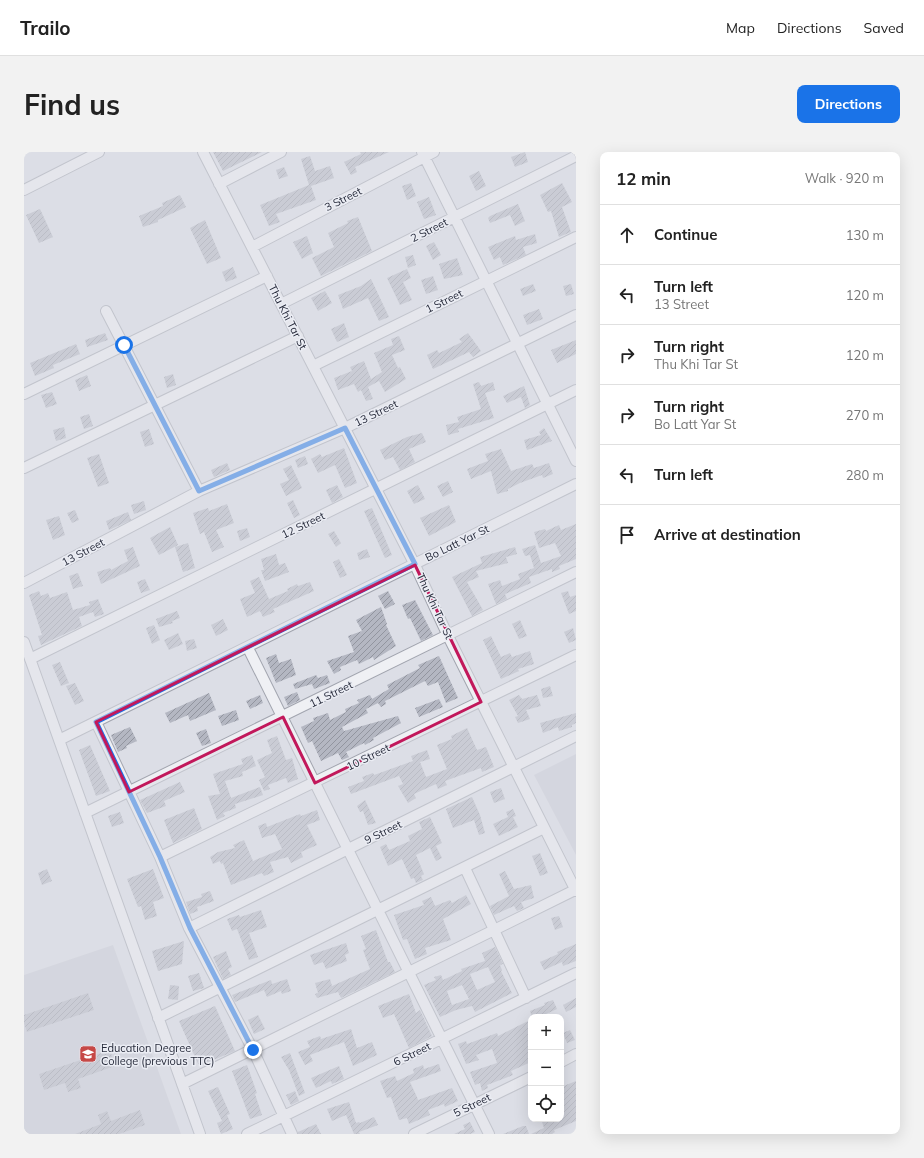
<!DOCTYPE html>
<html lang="en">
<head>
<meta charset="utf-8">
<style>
	:root { --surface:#fff; --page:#f2f2f2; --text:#222; --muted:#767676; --line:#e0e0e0; --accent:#1a73e8 }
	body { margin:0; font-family:Mulish,sans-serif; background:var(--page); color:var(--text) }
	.controls { position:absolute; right:12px; bottom:12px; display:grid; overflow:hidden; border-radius:8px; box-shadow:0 4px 16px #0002 }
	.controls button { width:36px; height:36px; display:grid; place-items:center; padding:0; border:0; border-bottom:1px solid var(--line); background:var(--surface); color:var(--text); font:20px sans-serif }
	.stop { position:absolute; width:12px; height:12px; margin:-9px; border:3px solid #1a73e8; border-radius:50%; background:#fff }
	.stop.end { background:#1a73e8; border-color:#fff; box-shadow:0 1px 4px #0008 }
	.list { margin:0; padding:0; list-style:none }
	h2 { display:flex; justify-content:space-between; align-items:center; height:52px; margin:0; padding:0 16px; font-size:17px }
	h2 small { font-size:13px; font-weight:400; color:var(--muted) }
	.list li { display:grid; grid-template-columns:26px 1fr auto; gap:12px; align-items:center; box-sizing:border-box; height:60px; padding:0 16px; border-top:1px solid var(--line) }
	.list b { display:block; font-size:15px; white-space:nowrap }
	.list p { margin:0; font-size:13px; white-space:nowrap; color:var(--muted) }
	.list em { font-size:13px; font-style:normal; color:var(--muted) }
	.icon { flex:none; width:22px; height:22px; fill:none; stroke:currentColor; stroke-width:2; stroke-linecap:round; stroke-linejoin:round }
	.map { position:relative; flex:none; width:552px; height:982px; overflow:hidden; border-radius:8px }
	header { display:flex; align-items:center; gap:24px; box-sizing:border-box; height:56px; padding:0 20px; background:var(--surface); border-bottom:1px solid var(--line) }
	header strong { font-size:19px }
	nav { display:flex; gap:22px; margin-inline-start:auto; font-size:14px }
	.intro { display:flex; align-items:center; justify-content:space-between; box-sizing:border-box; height:96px; padding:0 24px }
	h1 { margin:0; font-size:28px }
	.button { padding:10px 18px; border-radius:8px; background:var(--accent); color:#fff; font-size:14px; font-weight:700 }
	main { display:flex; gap:24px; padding:0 24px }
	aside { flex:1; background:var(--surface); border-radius:8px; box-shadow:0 4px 16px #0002 }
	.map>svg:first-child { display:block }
	.built { fill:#cbcdd7 }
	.building { fill:url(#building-hatch); fill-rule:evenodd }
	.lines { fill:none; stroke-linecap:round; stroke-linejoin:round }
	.minor-casing { stroke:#a2a5af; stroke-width:12 }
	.minor { stroke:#eff0f4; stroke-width:10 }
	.route { stroke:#1a73e8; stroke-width:5 }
	.marked { fill:none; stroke:#c2185b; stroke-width:3; stroke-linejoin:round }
	.labels { text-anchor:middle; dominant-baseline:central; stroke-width:3; stroke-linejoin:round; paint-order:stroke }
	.street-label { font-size:11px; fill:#272b3b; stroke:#ebedf4 }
	.poi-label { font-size:11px; fill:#272b3b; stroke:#ebedf4; text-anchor:start }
</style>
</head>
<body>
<header>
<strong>Trailo</strong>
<nav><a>Map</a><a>Directions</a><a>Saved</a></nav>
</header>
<div class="intro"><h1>Find us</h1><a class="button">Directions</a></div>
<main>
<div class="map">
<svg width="552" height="982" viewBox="0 0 552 982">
	<defs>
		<pattern id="building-hatch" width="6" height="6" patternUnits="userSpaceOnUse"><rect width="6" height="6" fill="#b4b7c2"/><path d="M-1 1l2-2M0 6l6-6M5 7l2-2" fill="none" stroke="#92959f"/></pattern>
	</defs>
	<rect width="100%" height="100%" fill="#dcdee6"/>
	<path class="built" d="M552,602V703L510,623Z
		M89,793L157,982H0V823Z"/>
	<path class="building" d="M189,0H238L199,19Z
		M336,0H365L331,15L333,20L327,23L320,10L337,2Z
		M501,0L504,10L491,15L487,5Z
		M286,4L291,19L306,14L310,26L287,34L292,48L252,62L256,70L245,74L236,53L285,33L277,7Z
		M260,15L264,24L255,27L252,18Z
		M455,19L462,34L452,39L445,24Z
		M387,31L392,44L383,48L378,34Z
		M538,31L548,50L538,55L547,80L535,85L527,59L524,60L516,43Z
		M156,43L162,55L134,68V70L119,75L115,64L139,54L138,51Z
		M405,45L412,63L400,67L393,50Z
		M494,52L501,69L491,74L486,63L466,71L464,66L466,64Z
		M16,57L29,85L15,91L2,63Z
		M334,65L348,99L297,124L288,106L310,95L304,81L324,71L323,69Z
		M181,68L197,106L183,112L166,76Z
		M511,82L513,91L499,95L502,103L479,113L476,105L470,108L464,95L491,84L492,88Z
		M283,84L289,101L278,107L269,90Z
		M410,90L417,103L409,108L402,94Z
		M389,103L392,113L384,116L381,105Z
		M433,106L439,123L420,127L415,112Z
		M209,115L213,126L202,130L198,120Z
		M383,117L387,126L379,130L388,148L376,153L363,126Z
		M409,124L414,138L402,142L397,128Z
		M347,127L365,165L355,169L344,146L319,157L314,143L337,134Z
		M509,132L512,139L499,144L496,137Z
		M547,132L550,142L542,144L539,134Z
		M301,139L308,151L294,159L287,146Z
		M515,157L519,167L503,173L499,163Z
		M320,171L325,185L313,190L307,177Z
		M81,181L84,188L63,195L61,188Z
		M444,181L457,199L449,205L445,200L409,217L403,203L413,198L415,201L438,190L435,187Z
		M375,184L381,198L368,203L374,216L376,215L382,227L361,240L355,229L344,235L349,247L342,249L337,238L334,240L330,232L314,238L310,226L328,219L326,215L340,209L347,227L358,220L350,201L369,193L367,187Z
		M552,188V202L533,211L527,198Z
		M52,192L56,202L29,213L30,216L11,224L6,211Z
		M149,222L152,233L143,236L140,225Z
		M63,223L67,234L55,239L51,228Z
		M455,230L457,234L469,230L471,238L461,241L470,266L434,277L435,280L424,283L422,273L435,270L433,265L457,257L449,232Z
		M500,234L506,253L501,256L497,245L483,251L479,244Z
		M28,240L33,252L22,256L17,243Z
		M65,262L69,274L60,277L56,265Z
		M40,275L42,286L32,289L29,278Z
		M520,276L528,289L503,298L500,288L517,283L515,280Z
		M125,277L130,292L121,295L116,280Z
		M398,281L402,290L385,297L391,310L376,318L369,305L361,308L356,298L383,285Z
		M320,296L333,331L321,336L311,313L294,321L287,307L296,302L298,305Z
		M477,297L487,319L508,312L510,316L525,311L529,322L519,326L518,323L496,331L484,337V339L473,342L467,319L447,327L443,317L464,309L461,302Z
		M75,302L85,331L74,335L63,306Z
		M281,304L284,312L274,316L271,308Z
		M203,311L206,318L190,325L187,318Z
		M267,313L278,336L262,344L256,332L265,328L259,317Z
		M424,329L429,340L419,345L413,334Z
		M313,333L319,345L308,351L302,338Z
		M394,333L401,347L390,352L383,339Z
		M269,348L276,363L270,366L263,351Z
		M120,349L122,358L110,362L107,353Z
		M203,352L210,371L192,378L200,395L188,400L180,380L176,382L169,361L184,356L185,359Z
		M425,353L432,370L405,384L396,366Z
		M348,356L368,403L361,406L340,359Z
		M51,358L55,368L48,371L43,361Z
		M104,360L107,368L85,378L82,369Z
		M35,364L41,383L29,388L22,368Z
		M552,372V407L535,414L536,417L528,420V417L505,425L507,431L481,442L483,447L472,452L464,432L476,428L478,434L496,427L494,422L510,416L506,403L501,404L498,397L511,393L517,411L537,404L531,391L515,396L510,380L521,377L522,379L535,373L537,378Z
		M146,375L154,393L135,403L126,386Z
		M223,376L226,385L216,389L213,379Z
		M310,379L317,391L312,395L304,382Z
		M164,391L171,416L159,420L151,395Z
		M109,395L116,414L77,432L73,420L86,416L87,418L104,409L100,398Z
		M491,395L493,402L482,405L484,411L452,419L455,425L443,430L459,458L448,464L428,425L458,411L456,405Z
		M343,397L346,405L335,408L333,401Z
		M252,402L255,413L261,411L265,420L241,429L237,418H240L237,407Z
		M315,407L323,423L316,426L309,410Z
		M54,421L59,434L49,437L45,424Z
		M235,425L245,447L264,439L263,437L273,432L274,434L286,430L290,439L249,457L251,460L239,465L236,459L223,465L216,447L231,441L226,429Z
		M121,427L126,438L117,441L113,430Z
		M15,439L17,444L24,441L26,446L43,440L49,458L66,453L65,450L74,447L80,462L71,465L69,460L55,465L58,474L17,493L14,484L18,483L5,443Z
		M364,439L371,452L361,457L354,444Z
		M544,439L546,445L552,443V459L545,462L537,441Z
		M391,448L409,483L397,489L386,466L384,467L378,453Z
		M357,455L363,472L362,473L372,494L350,508L349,505L335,512L333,508L316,515L317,518L310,522L303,509L330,500L324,484L338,479L332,468Z
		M153,459L156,466L148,469L149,471L135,475L132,467Z
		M199,467L204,478L192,484L187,473Z
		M496,468L503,484L495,487L488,472Z
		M130,473L136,488L128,492L122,476Z
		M549,476L552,488L545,491L540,480Z
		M154,481L159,492L145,498L140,488Z
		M467,484L477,505L486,501L488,505L506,499L510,512L494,517L495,519L477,527L459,488Z
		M170,487L173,496L163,499L161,489Z
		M252,502L255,511L267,507L272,523L252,531L242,506Z
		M415,504L434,546L422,551L414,530L404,534L401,529L361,549L362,552L357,555L354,551L342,557L344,561L318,575L320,579L374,564L377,571L349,586L350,588L341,593L340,591L322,600L325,605L318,608L314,601L297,609L288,589L284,591L277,575L290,569L289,566L304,561L306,568L322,560L321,557L335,551L333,548L346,543L348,547L365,537L363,533L396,516L394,513Z
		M36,510L45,531L37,534L28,513Z
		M292,523L294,526L303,523L306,531L290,537L288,532L271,537L269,532Z
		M51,531L60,549L51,553L42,534Z
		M526,534L529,544L519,546L517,537Z
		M273,540L276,548L264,554L260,545Z
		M185,541L192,558L166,569L164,563L146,571L141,561Z
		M236,543L239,551L226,557L222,549Z
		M495,543L498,547L513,543L517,554L502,558L506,567L494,571L491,565L494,564L485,548Z
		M415,547L419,555L395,565L391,556Z
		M212,558L215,568L198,574L194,564Z
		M552,561V571L548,573V575L535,579L534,575L519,581L516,571Z
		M106,575L113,589L102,594L103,596L94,600L87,583Z
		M443,576L453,598L462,595L470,615L458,620L457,616L421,629L423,633L414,637L412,632L390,642L392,646L384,651L374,634L379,632L375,624L327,642L324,635L340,629L338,625L349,621L350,623L389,609L387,604L403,598L406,607L396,610L402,625L423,617L413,593L428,587L427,584Z
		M182,577L187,591L178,594L172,581Z
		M253,584L262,608L268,606L274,627L264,631L262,626L244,633L246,637L240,639L235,628L241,625L233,608L248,601L243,588Z
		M66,593L86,639L72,644L55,598Z
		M228,603L232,614L218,620L219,624L201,629L207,646L236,635L239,643L211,652L212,656L199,661L201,664L193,668L184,644L196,642L189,622L219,612L217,607Z
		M156,630L161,640L140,649L142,654L123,661L116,648Z
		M477,636L481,647L470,651L466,640Z
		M448,645L456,663L461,681L455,683L450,668L429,676L422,657Z
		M341,648L352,671L344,673L339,659L336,660L333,654Z
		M170,656L178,677L149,691L140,668Z
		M489,657L492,664L489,665L494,675L475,684L469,672L484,665L482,660Z
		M293,658L296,668L283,673L293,693L277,700L279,705L267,711L264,705L246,710L250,720L240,724L238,721L207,733L199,711L197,712L196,709L189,712L186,705L194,700L211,696L209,693L220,688L229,709L258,697L251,682L238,686L234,674L242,671L243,675L276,662L277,664Z
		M96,660L100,671L88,675L84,664Z
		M406,665L418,691L412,694L418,706L412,709L406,696L392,703L400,722L397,724L399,728L392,731L390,726L387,727L378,707L364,714L356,695L362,692L365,698L386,689L384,684L398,677L395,670Z
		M516,701L524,721L516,724L508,704Z
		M23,717L28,729L18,733L14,721Z
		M129,717L140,746L129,750L133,764L121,768L117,754L114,755L103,727Z
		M481,719L490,737L507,733L510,746L497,750L500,756L493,759L490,754L470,763L466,754L485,744L475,722Z
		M186,739L190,749L173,755L174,759L166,762L162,750L178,745L177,742Z
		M442,743L447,752L419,767L427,788L401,796L403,802L391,807L383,787L379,788L370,763L400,753L398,749L407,745L411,754L426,748L428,751Z
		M237,758L243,775L225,781L234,805L225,808L213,777L208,779L203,767L215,763L216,765Z
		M535,764L539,775L531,778L527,766Z
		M352,778L364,810H366L371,820L317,846L314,840L293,846L291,842L294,841L291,831L306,827L308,834L346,817L339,798L342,797L337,784Z
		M160,789L158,812L134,819L128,799Z
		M322,791L325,801L321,803L323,809L302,817L299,810L290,813L286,803Z
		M552,792V809L539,814L538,810L520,818L516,810L534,802L533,800Z
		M471,795L479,812L476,813L478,818L477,819L488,841L451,860L448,854L432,858L416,865L400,833L412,828L410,825L417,823L419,828L438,819L437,817L461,809L458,801ZM464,815L471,830L453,838L446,822ZM438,833L445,847L428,853L423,839Z
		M202,799L208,815L204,817L207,823L199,827L189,805Z
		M175,821L180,836L169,839L164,824Z
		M263,827L267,839L258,842L257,839L243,845L240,838L211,850L208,843L247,828L248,832Z
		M146,833L155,834L154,848L144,847Z
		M64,841L70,858L3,880L0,871V863Z
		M385,842L392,861L396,858L408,884L385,896L370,862L359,866L354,854Z
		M552,846V855L542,860L539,853Z
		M529,848L533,857L522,862L523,865H508L506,859L521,853L520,851Z
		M191,854L211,899L175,914L155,869Z
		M234,863L241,877L230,882L224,868Z
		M504,869L507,878V910L487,919L489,923L463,933L464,936L458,939L456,931L451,933L446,920L473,911L468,897L452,903L455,908L442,912L434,892L442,889L443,892L473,881L474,884Z
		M327,877L333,896L348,890L353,903L329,914L320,890L286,903L289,909L281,913L274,900L286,895L283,889L296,884L297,887Z
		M546,878L551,888L543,891L539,881Z
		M86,898L91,914L54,927L57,936L44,940L41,931L20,938L15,922Z
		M266,901L281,941L275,944L265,918L257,905Z
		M415,912L417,919L386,930L393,945L394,948L428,936L434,949L421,955L420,952L404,958L406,963L385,972L383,966L375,968L367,945L363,946L356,929L371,924L373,929L390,921L389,917L399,913L400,917Z
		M223,913L233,941L231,942L238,963L226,967L208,919Z
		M315,914L320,927L308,932L307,929L292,936L287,926Z
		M552,929V969L530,978L531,980L528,982H507L520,976L517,967H537V935Z
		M194,935L206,962L203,963L209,977L197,982L193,971L198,969L184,939Z
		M271,939L275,949L267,953L262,943Z
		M325,950L332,971L335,970L336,971L350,965L354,973L335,980L336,982H330L322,963L308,969L303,957Z
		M116,958L121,973L95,982H51L77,972L74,963L83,959L87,969Z
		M446,970L451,980L446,982H430L441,977L439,973Z
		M292,972L297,982H274V980Z
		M499,974H502L505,982H479Z"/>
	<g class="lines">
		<defs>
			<path id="minor" d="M179,0L391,413L424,484L552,739
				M398,0L552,309
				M195,32L257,0
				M0,38L75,0
				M228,95L410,0
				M257,152L552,4
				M82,159L175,339
				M289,214L552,85
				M0,242L243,124
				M0,316L274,184
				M0,431L175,339L321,276L552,163
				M0,490L176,982
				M224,496L465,982
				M6,507L552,238
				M72,570L136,705L165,776L229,898L268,982
				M35,588L552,332
				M61,661L552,420
				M136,705L552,503
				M441,716L502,846
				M165,776L552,584
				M134,866L520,676
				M537,910L552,902
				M158,932L551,738
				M223,982L552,821
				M390,982L507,925"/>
		</defs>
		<use href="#minor" class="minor-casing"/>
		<use href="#minor" class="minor"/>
	</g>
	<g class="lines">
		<path class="route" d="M100,193L175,339L321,276L391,412L72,570L136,705L166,776L229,898"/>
	</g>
	<path d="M0 0H552V982H0ZM391,413L457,550L291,631L259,565L105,640L72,570Z" fill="#dcdee6" fill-opacity=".55" fill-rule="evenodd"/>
	<path class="marked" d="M391,413L457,550L291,631L259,565L105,640L72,570Z"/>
	<defs>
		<symbol id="university-square" viewBox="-11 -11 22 22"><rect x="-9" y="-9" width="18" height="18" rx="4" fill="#c64846" stroke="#ebedf4"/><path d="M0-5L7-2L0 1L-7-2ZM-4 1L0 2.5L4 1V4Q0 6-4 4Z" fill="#fff"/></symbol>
	</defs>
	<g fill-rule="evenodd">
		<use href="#university-square" x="54" y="892" width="20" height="20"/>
	</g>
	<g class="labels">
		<g class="street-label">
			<text transform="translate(319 47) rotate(-27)">3 Street</text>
			<text transform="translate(405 78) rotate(-27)">2 Street</text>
			<text transform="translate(420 149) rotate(-26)">1 Street</text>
			<text transform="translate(264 165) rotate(63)">Thu Khi Tar St</text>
			<text transform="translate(352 261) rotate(-26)">13 Street</text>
			<text transform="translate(279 373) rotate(-26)">12 Street</text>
			<text transform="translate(433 391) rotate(-26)">Bo Latt Yar St</text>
			<text transform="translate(59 400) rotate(-28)">13 Street</text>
			<text transform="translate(411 454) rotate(65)">Thu Khi Tar St</text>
			<text transform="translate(307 542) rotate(-26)">11 Street</text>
			<text transform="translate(344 605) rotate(-26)">10 Street</text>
			<text transform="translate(359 680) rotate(-26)">9 Street</text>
			<text transform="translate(388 902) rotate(-26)">6 Street</text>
			<text transform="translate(448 953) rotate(-26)">5 Street</text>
		</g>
		<g class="poi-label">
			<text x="77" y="896">Education Degree<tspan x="77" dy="13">College (previous TTC)</tspan></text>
		</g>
	</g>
</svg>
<div class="controls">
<button>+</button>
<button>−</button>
<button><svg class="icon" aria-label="locate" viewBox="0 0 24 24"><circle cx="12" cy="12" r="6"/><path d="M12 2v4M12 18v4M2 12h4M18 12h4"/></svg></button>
</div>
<div class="stop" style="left:100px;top:193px"></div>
<div class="stop end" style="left:229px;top:898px"></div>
</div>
<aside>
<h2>12 min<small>Walk · 920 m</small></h2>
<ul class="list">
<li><svg class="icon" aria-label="ahead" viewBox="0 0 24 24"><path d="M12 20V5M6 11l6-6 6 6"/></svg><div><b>Continue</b></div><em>130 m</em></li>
<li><svg class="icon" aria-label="left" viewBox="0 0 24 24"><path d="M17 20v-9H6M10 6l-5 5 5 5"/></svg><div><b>Turn left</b><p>13 Street</p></div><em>120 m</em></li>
<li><svg class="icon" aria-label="right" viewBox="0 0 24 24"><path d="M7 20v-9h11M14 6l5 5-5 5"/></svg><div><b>Turn right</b><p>Thu Khi Tar St</p></div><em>120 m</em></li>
<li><svg class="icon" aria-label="right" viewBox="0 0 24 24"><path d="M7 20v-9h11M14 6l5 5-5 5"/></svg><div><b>Turn right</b><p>Bo Latt Yar St</p></div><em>270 m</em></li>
<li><svg class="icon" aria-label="left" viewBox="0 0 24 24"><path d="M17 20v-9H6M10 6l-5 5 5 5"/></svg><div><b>Turn left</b></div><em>280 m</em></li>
<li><svg class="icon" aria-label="arrive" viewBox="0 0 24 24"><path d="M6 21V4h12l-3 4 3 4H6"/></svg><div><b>Arrive at destination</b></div></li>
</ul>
</aside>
</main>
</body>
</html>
